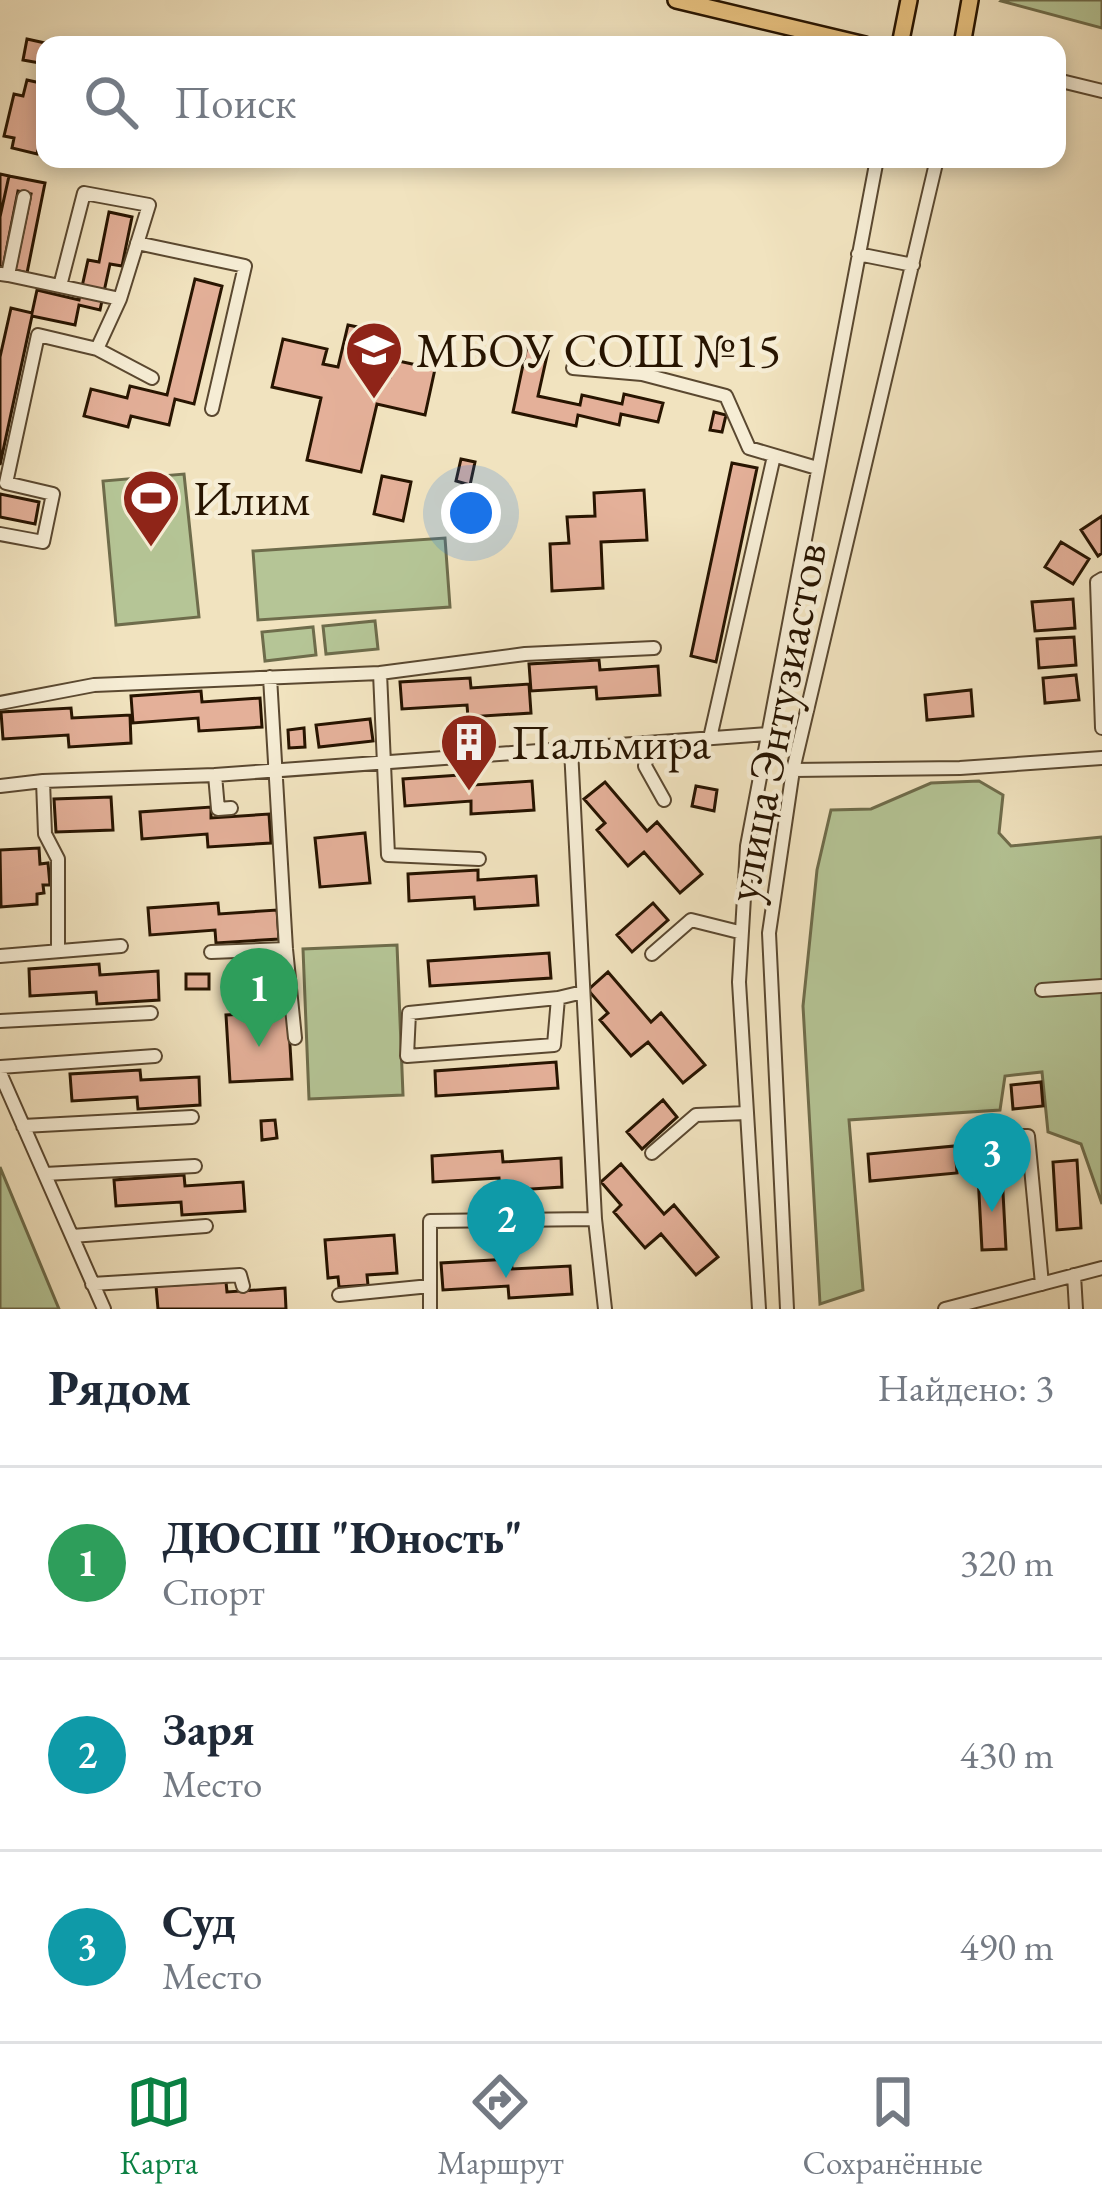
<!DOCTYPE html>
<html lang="ru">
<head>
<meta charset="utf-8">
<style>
	:root { --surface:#fff; --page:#f2f2f3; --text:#1f2937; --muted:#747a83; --line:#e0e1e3; --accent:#0b8043 }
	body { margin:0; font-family:"EB Garamond",serif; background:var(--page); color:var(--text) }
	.you { position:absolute; left:471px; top:513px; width:42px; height:42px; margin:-30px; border:9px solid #fff; border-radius:50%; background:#1a73e8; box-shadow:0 0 0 18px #1a73e833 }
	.badge { display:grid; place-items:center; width:78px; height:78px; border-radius:50%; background:var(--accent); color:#fff; font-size:39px; font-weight:700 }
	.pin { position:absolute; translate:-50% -99px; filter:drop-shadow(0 3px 6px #0008) }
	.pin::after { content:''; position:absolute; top:63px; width:42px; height:36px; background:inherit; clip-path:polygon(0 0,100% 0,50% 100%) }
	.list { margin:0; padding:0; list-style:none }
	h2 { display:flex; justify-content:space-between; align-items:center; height:156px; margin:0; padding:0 48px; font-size:51px }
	h2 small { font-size:39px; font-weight:400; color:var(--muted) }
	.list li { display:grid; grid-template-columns:78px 1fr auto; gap:36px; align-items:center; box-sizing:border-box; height:192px; padding:0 48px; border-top:3px solid var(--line) }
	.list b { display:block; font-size:45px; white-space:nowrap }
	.list p { margin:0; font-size:39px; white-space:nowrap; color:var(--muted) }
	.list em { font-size:39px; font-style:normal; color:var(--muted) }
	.icon { flex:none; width:66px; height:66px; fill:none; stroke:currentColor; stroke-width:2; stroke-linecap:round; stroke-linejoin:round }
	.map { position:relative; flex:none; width:1102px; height:1309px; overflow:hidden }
	.search { position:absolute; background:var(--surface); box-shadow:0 6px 18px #0003; left:36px; right:36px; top:36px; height:132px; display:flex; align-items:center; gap:30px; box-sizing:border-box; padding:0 42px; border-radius:24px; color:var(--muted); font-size:45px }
	.sheet { height:732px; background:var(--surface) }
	nav { display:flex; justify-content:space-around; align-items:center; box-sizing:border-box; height:168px; border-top:3px solid var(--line); background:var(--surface); font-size:33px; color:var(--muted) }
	nav a { display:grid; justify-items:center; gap:6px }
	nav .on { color:var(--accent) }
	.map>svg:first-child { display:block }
	.green { fill:#b5c596; stroke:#6e6c4b; stroke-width:3 }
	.building { fill:#e4b099; stroke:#271400; stroke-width:3 }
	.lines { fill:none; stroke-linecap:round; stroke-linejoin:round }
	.minor-casing { stroke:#5a4830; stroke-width:16 }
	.major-casing { stroke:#271400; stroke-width:20 }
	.minor { stroke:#f6edd5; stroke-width:12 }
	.major { stroke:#e8c280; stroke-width:15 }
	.labels { text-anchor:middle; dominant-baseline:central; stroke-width:9; stroke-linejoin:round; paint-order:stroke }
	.poi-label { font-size:48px; fill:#271400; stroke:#f6edd5; text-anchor:start }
	.street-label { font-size:48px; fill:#271400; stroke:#f6edd5 }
</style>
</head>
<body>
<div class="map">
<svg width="1102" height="1309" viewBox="0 0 1102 1309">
	<rect width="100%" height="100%" fill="#f1e3bf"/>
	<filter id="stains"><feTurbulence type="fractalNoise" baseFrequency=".00167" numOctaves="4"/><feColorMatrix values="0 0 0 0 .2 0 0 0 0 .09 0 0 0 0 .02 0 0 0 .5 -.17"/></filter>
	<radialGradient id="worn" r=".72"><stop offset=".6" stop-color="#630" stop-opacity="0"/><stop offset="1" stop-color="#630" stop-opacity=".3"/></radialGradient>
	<path class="green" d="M1102,0V28L1001,1L1002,0Z
		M184,474L199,617L116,625L103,481Z
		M445,538L450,607L258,620L253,551Z
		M375,621L378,649L326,654L323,626Z
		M313,627L316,655L265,661L262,632Z
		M979,781L1003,795L999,833L1011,846L1102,837V1204L1081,1144L1048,1132L1042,1072L1005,1076L1000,1110L849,1120L863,1290L820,1304L803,1006L817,870L831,810L871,809L931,783Z
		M397,945L403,1095L309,1099L303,949Z
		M0,1167L59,1309H0Z"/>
	<path class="building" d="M27,39L54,45H45V64L23,60Z
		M27,80L45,84V119L37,154L12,148L14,138L4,136L14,94L23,96Z
		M0,174L9,176L0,217Z
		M9,176L45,183L27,273L15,270L31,194L18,191L3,267H0V217Z
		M109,212L132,217L122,266L110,264L100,310L79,305L75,325L32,316L0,465V357L11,308L32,313L37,290L79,300L88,260L99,262Z
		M195,279L222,286L194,404L175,399L169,425L131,416L128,427L84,416L91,389L127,398L130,386L167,395Z
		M348,325L382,332L373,373L390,377L394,360L435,369L425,415L377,404L361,472L307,460L321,398L272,387L283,339L327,349L323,364L338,367Z
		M527,346L548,351L538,396L580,405L582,395L622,404L624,394L663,403L658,422L621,414L619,425L578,415L576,426L513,412Z
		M714,412L726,415L722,432L710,430Z
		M461,459L475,462L470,485L456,481Z
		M732,463L757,468L716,662L691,656Z
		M382,476L411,482L403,521L374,514Z
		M644,490L647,540L601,542L603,588L552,591L550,544L569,543L567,517L595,516L594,493Z
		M0,494L39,502L35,524L0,517Z
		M1102,516V553L1098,556L1081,530Z
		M1061,542L1089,559L1073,584L1045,567Z
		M1073,599L1075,628L1035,631L1032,602Z
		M1074,637L1076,665L1039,668L1037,639Z
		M599,660L600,670L658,666L660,695L597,699L596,687L531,691L529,664Z
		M1076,675L1079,700L1045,703L1043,678Z
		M470,678L471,688L529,684L531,713L468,717L467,705L402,709L400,682Z
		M971,690L973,716L927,720L925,695Z
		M201,691L202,702L260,698L262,727L199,731L198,718L133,723L131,696Z
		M71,708L72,718L130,715L131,743L69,747L68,735L3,739L1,712Z
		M370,719L373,741L319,747L316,725Z
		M304,728L305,747L289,748L288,730Z
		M474,774V785L532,781L534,810L471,814V801L405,806L403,779Z
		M605,782L647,831L657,822L702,874L680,893L644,852L628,866L597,830L605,823L584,799Z
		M696,786L717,790L714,811L692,806Z
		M111,797L113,830L56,832L54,799Z
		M211,807V818L269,814L271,843L208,847L207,834L142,839L140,812Z
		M365,833L370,883L320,887L315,838Z
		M39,848L40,864L48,863L50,885H43L44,893L37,894V904L1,907L0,850Z
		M478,870V880L536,876L538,905L475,909L474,897L409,901L408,874Z
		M218,903L219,914L277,910L279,939L216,943L215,930L150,935L148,908Z
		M653,903L668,920L632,952L617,935Z
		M549,953L551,978L430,986L428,961Z
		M99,964L100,975L158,971L159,1000L97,1004L96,992L30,996L29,969Z
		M608,972L651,1022L661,1013L705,1065L683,1083L648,1042L631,1056L600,1020L608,1013L588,990Z
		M186,974H209V989H186Z
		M288,1012L292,1079L230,1082L226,1015Z
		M556,1062L558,1088L436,1096L435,1071Z
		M140,1070L141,1080L199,1077L200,1105L138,1109L137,1097L72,1101L70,1074Z
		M1041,1082L1043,1106L1013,1109L1011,1085Z
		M663,1100L677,1117L642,1149L627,1132Z
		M275,1120L277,1138L262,1140L261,1121Z
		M955,1146L957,1173L870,1181L868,1154Z
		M502,1151L503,1162L561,1158L562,1187L500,1191L499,1178L433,1182L432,1156Z
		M1077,1160L1081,1228L1057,1230L1053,1162Z
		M621,1164L664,1214L674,1205L718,1257L696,1275L661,1234L645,1248L614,1212L621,1205L601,1182Z
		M1002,1174L1006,1249L982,1250L978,1175Z
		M184,1175L185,1186L243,1182L245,1211L182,1215L181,1202L116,1206L114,1180Z
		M394,1235L397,1273L367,1275L368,1285L339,1287L338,1277L328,1278L325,1240Z
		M511,1259L512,1269L570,1266L572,1294L509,1298L508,1286L443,1290L441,1263Z
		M226,1282L227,1292L285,1288L286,1309H158L156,1286Z"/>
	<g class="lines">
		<defs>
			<path id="minor" d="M1057,80L1102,91
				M137,243L245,266L212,409
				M858,254L913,265
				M1,274L8,275L24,197
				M60,286L84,193L149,205L120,299
				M97,349L152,378
				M573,368L642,374L726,396L749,448L817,468
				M0,534L43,542L53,494L6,483L38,335L97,349L120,299L8,275
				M1102,579L1097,582L1102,728
				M270,677L286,949L295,1038
				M0,703L94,685L380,673
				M710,738L774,456
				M649,743L645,766L664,800
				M793,770L960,768L1102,758
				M215,775L218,809L231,808
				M43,781L45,834L58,859V951
				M0,786L43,781L215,775L768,734
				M479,859L388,855L380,673L525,654L654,648
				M211,952L286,949
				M652,954L691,920L739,932
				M0,956L121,946
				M1042,990L1102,986
				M558,998L409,1013L407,1056L554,1045L558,998L583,992
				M0,1021L151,1013
				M0,1067L155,1056
				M0,1073L104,1309
				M23,1126L192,1117
				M986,1136H1028L1042,1284
				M652,1153L696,1115L747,1113
				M45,1174L195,1166
				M595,1219L605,1309
				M72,1236L206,1226
				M1074,1275L1076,1309
				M92,1284L240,1275L243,1286
				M339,1295L430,1286
				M430,1309V1221L595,1219L571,749
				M759,1309L739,982L747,846L877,159
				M787,1309L769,933L793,770L937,159
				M945,1309L1102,1268"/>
			<path id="major" d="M676,0L865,45
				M900,45L909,0
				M962,45L970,0"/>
		</defs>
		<use href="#minor" class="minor-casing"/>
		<use href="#major" class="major-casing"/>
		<use href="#minor" class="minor"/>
		<use href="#major" class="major"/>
	</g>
	<defs>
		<symbol id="school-pin" viewBox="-11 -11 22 30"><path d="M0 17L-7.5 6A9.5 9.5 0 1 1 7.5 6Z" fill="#8f2418" stroke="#f6edd5"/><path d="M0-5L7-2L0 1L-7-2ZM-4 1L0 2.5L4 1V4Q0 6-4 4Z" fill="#fff"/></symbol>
		<symbol id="stadium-pin" viewBox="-11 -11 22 30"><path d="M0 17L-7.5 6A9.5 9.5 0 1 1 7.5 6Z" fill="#8f2418" stroke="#f6edd5"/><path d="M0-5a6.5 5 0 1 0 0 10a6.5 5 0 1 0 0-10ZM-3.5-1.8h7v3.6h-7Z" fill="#fff"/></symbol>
		<symbol id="building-pin" viewBox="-11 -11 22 30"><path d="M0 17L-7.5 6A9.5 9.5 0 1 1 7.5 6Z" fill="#8f2418" stroke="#f6edd5"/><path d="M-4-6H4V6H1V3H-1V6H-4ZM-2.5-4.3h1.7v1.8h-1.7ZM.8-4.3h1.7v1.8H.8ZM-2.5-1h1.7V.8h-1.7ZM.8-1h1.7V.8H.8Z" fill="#fff"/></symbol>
	</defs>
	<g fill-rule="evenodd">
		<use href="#school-pin" x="341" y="317" width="66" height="90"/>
		<use href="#stadium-pin" x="118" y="465" width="66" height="90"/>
		<use href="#building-pin" x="436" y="709" width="66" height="90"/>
	</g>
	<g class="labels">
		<g class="poi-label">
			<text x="416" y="350">МБОУ СОШ №15</text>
			<text x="193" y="498">Илим</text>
			<text x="511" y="742">Пальмира</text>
		</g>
		<g class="street-label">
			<text transform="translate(775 722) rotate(-79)">улица Энтузиастов</text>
		</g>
	</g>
	<rect width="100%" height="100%" filter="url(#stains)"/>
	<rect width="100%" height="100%" fill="url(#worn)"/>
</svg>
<div class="you"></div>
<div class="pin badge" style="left:259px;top:1047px;background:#2e9e5b">1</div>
<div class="pin badge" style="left:506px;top:1278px;background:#0f9aa8">2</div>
<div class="pin badge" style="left:992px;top:1212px;background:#0f9aa8">3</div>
<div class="search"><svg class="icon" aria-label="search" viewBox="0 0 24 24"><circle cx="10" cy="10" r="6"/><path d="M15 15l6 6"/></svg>Поиск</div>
</div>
<section class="sheet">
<h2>Рядом<small>Найдено: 3</small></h2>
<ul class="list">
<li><span class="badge" style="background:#2e9e5b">1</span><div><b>ДЮСШ &quot;Юность&quot;</b><p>Спорт</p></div><em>320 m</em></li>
<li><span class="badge" style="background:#0f9aa8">2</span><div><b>Заря</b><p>Место</p></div><em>430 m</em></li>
<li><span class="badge" style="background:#0f9aa8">3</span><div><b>Суд</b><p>Место</p></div><em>490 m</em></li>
</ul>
</section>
<nav>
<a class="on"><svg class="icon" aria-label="map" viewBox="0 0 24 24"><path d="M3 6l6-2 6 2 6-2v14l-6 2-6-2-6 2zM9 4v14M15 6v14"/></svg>Карта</a>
<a><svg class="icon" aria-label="directions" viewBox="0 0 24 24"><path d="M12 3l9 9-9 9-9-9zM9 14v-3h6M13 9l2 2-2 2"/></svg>Маршрут</a>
<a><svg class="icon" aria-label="saved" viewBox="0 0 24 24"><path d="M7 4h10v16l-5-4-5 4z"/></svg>Сохранённые</a>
</nav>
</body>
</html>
